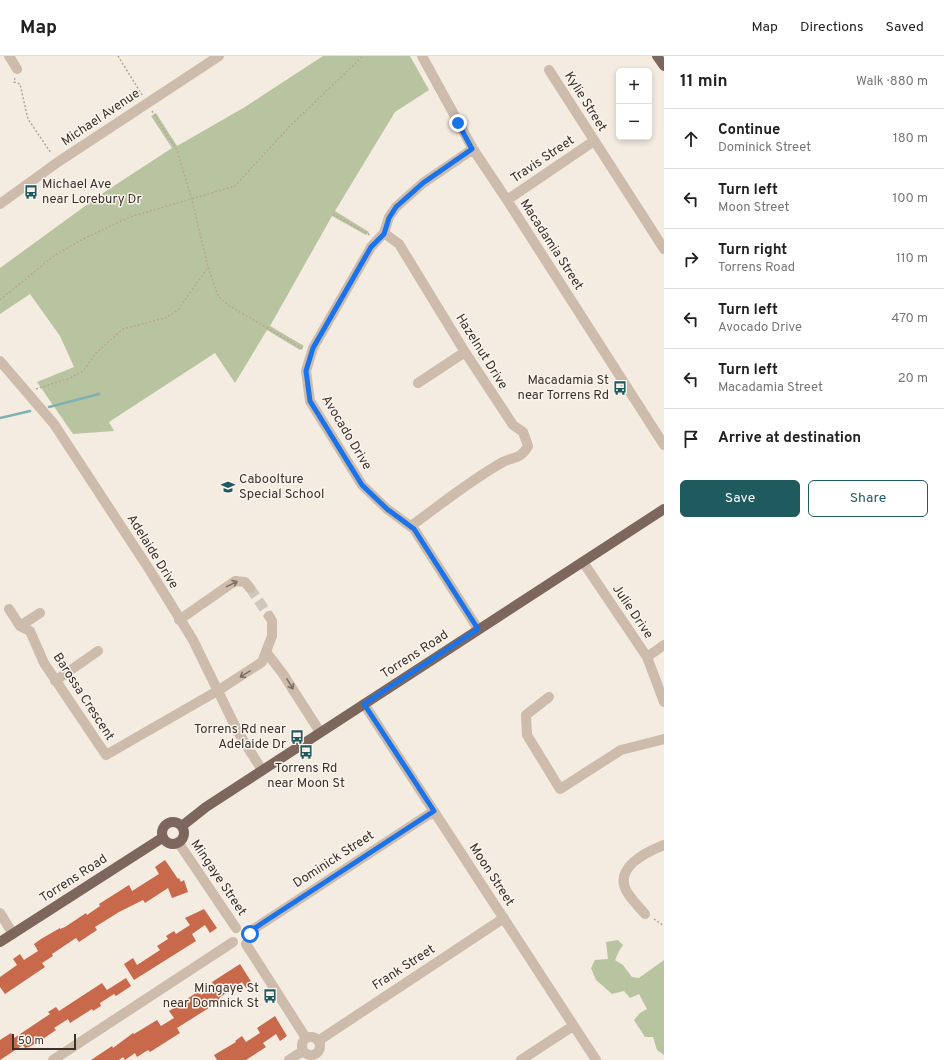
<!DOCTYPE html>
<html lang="en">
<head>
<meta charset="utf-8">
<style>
	:root { --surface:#fff; --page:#f6f6f6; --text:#222; --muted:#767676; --line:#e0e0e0; --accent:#1f5a5e }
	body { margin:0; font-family:Overpass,sans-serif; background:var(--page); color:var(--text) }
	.controls { position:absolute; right:12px; top:12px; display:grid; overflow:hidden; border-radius:6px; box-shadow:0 2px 6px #0003 }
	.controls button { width:36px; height:36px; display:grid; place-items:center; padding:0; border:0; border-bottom:1px solid var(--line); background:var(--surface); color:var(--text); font:20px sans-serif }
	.scale { position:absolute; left:12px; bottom:10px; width:64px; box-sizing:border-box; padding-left:4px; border:2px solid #3b302b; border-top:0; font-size:11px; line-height:14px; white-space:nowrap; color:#3b302b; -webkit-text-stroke:3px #fbf5ee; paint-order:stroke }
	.stop { position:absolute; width:12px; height:12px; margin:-9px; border:3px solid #1a73e8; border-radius:50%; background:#fff }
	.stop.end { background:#1a73e8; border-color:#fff; box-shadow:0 1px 4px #0008 }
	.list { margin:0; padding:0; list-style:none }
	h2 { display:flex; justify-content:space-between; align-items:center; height:52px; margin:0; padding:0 16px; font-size:17px }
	h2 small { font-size:13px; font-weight:400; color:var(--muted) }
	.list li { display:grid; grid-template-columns:26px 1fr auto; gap:12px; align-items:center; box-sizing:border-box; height:60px; padding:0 16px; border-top:1px solid var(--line) }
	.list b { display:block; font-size:15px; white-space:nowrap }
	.list p { margin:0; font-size:13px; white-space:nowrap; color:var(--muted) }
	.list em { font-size:13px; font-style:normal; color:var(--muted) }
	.actions { display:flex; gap:8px; padding:12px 16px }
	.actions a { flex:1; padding:9px 0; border:1px solid var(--accent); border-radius:6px; text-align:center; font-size:14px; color:var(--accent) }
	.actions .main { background:var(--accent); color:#fff }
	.icon { flex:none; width:22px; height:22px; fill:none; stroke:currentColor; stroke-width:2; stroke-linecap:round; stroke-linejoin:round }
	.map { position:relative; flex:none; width:664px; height:1004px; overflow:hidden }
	header { display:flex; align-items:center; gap:24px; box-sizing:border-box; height:56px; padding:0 20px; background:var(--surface); border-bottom:1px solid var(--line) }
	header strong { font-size:19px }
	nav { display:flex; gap:22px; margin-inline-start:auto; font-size:14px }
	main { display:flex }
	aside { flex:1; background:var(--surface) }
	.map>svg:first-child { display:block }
	.green { fill:#b8c4a0 }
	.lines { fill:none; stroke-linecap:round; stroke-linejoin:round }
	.stream { stroke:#7fb0b2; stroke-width:2.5 }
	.building { fill:#c8694b }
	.minor-tunnel { stroke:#cfc6bd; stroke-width:10; stroke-dasharray:10 5; stroke-linecap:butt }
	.path { stroke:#b9a596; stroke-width:1.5; stroke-dasharray:2 2; stroke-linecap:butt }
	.minor { stroke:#cdbbac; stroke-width:10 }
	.major { stroke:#7d675c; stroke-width:10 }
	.oneway { stroke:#7d6f65 }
	.route { stroke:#1a73e8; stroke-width:5 }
	.labels { text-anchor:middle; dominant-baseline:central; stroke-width:3; stroke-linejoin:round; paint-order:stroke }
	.street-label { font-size:13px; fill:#3b302b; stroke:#fbf5ee }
	.poi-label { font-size:13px; fill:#3b302b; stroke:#fbf5ee; text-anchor:end }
</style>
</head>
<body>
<header>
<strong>Map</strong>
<nav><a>Map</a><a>Directions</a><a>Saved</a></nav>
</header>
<main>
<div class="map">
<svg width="664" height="1004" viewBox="0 0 664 1004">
	<rect width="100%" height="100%" fill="#f4ebe1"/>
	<path class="green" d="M323,0H410L429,34L395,56L335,155L369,176L366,179L332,160L270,270L304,290L300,294L267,274L235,327L215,297L109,366L114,375L73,378L37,326L74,311L60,280L30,238L0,258V212L103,137L172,92L151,60L156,57L177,90L245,51Z
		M618,884L623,889L619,895L615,904L623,909L632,921L639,922L664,904V999L657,994L653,981H645L634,964L640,957L647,953L639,938L630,942L624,935L612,938L596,924L591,912L595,904L608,903L606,886Z"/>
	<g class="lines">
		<path class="stream" d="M49,351L99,338
			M0,362L30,355"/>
	</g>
	<path class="building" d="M165,804L178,823L179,822L181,826L184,824L188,836L172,842L168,832L145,847L143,844L119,856L95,871L97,874L79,886L76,882L52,898L53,900L42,907L45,911L5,938L0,931V921L17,909L13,903L20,898L24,904L38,895L34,888L41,883L60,872V873L65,871L86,857L87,859L100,850L99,848L129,829L132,835L159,818L155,811Z
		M204,853L217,872L210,877L205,869L192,878L196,885L134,924L124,908L133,902L137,909L160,894L157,890L168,883L166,880L174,875L176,878L190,869L185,862Z
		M240,908L252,927L246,932L242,926L229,935L219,942L221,946L213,951L212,950L177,972L180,977L150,996L148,994L137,1001L135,997L125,1004L123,1001L119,1004H91L112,990L113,992L133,977L134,978L157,964L161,970L174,962L169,955L199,935L201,939L214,930L212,926Z
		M126,922L131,930L116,940L114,938L100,947L101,950L93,955L92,953L70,967L68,963L54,972L56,974L40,985L29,991L25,992L23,989L0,1004V984L11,977L14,982L50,958L48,956L56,951L59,955L102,927L107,934Z
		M275,960L287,980L280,985L276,978L263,987L266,991L246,1004H217L214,999L236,986L235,985L242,980L246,986L260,977L257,972Z"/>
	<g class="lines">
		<path class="minor-tunnel" d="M250,532L269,560"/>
		<path class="path" d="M118,0L142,39
			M15,22L14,26L20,28L28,63L51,97
			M152,55L177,94L192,144L208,211L218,240L228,249L303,293
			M333,158L370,179
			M0,244L55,199L85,182L130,161L235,130L290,70L363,0
			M36,333L70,322L83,315L95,298L123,273L165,262L178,254L208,211
			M654,863L664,870"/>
		<path class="minor" d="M9,0L17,13
			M422,0L473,93L507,144L664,389
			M549,14L664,193
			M473,93L423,127L396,151L389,161L384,177L371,191L313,292L306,315L310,345L362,429L387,453L414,473L478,573
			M507,144L594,85
			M0,148L58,106L219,0
			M384,177L399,188L465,296L513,369L523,376L528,390C520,404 515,400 503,406C472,423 440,449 411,470
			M0,305L54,368L149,513L193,584L238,676L262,714
			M418,327L465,296
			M583,506L647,601L664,646
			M9,553L20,570L30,575L44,607L106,699L219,634L262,606L272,580V565L269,560
			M179,564L235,525L245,526L250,532
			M20,570L40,557
			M267,597L283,618L320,676
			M647,601L664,589
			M55,625L98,595
			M549,641L526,659L527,679L560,733L621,694L664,683
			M364,648L596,1004
			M178,786L236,872
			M0,857L13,878
			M645,858C639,851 632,844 627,836C613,812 646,796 664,789
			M249,876L434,755
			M246,888L306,982
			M302 990a9 9 0 1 1 18 0a9 9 0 1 1-18 0Z
			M318,985L504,862
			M53,1004L233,886
			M289,1004L303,995
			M521,1004L573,970"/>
		<path class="major" d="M657,0L664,10
			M162 777a11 11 0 1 1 22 0a11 11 0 1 1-22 0Z
			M182,770L206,751L664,453
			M0,886L162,782"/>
	</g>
	<defs><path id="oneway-shaft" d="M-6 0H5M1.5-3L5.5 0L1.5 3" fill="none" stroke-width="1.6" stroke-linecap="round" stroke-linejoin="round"/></defs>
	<g class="oneway">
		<use href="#oneway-shaft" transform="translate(232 528) rotate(-26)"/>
		<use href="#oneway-shaft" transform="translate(245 618) rotate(148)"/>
		<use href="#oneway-shaft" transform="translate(290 628) rotate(58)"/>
	</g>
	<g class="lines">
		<path class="route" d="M250,878L249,876L264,866L434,755L364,648L478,573L414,473L387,453L362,429L310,345L306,315L313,292L371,191L384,178L389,162L396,151L423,127L472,93L458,67"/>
	</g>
	<defs>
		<symbol id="bus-bare" viewBox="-9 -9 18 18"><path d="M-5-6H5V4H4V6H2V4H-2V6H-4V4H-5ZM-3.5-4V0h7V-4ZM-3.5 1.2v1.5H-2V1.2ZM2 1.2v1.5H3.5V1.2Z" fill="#1f5a5e" stroke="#fbf5ee" stroke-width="2.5" paint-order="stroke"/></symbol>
		<symbol id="school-bare" viewBox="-9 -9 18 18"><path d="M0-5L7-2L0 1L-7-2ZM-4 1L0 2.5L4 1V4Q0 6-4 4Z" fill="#1f5a5e" stroke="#fbf5ee" stroke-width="2.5" paint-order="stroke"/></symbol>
	</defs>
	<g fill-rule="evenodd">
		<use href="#bus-bare" x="21" y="126" width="20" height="20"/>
		<use href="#bus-bare" x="610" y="322" width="20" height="20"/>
		<use href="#school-bare" x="218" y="421" width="20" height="20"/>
		<use href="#bus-bare" x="287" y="671" width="20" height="20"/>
		<use href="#bus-bare" x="296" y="686" width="20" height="20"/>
		<use href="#bus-bare" x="260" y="930" width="20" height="20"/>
	</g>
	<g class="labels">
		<g class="street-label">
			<text transform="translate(585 46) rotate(58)">Kylie Street</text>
			<text transform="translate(101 62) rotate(-34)">Michael Avenue</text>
			<text transform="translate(543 104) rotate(-34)">Travis Street</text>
			<text transform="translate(551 189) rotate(57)">Macadamia Street</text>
			<text transform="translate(481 296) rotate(58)">Hazelnut Drive</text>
			<text transform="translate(346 377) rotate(59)">Avocado Drive</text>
			<text transform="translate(152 496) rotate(58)">Adelaide Drive</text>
			<text transform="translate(632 556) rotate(56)">Julie Drive</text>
			<text transform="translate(415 599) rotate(-33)">Torrens Road</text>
			<text transform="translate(83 641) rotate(57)">Barossa Crescent</text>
			<text transform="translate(334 804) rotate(-33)">Dominick Street</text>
			<text transform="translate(491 819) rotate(57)">Moon Street</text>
			<text transform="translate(218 822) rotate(56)">Mingaye Street</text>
			<text transform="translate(74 823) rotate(-33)">Torrens Road</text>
			<text transform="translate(404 912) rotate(-33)">Frank Street</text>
		</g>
		<g class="poi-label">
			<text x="42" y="129" text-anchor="start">Michael Ave<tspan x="42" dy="15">near Lorebury Dr</tspan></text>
			<text x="609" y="325">Macadamia St<tspan x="609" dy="15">near Torrens Rd</tspan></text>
			<text x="239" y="424" text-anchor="start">Caboolture<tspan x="239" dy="15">Special School</tspan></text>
			<text x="286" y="674">Torrens Rd near<tspan x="286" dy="15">Adelaide Dr</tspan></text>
			<text x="306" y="713" text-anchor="middle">Torrens Rd<tspan x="306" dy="15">near Moon St</tspan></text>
			<text x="259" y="933">Mingaye St<tspan x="259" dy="15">near Domnick St</tspan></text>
		</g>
	</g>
</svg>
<div class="controls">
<button>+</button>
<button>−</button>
</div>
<div class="scale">50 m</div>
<div class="stop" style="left:250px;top:878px"></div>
<div class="stop end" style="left:458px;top:67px"></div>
</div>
<aside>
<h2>11 min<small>Walk · 880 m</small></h2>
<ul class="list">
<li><svg class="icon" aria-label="ahead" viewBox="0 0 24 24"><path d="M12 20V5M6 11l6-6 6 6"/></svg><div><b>Continue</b><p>Dominick Street</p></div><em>180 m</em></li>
<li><svg class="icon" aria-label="left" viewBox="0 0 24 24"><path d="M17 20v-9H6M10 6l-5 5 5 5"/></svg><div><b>Turn left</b><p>Moon Street</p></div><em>100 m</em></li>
<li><svg class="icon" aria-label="right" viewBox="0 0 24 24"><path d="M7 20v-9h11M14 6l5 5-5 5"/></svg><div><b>Turn right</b><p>Torrens Road</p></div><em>110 m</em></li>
<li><svg class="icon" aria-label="left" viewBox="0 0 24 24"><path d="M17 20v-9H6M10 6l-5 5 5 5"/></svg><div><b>Turn left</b><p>Avocado Drive</p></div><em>470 m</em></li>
<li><svg class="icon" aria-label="left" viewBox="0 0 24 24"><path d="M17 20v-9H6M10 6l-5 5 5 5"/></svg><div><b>Turn left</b><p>Macadamia Street</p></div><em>20 m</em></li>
<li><svg class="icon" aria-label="arrive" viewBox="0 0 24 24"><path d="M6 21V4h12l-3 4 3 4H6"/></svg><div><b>Arrive at destination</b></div></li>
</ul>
<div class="actions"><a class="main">Save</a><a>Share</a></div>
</aside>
</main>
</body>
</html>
